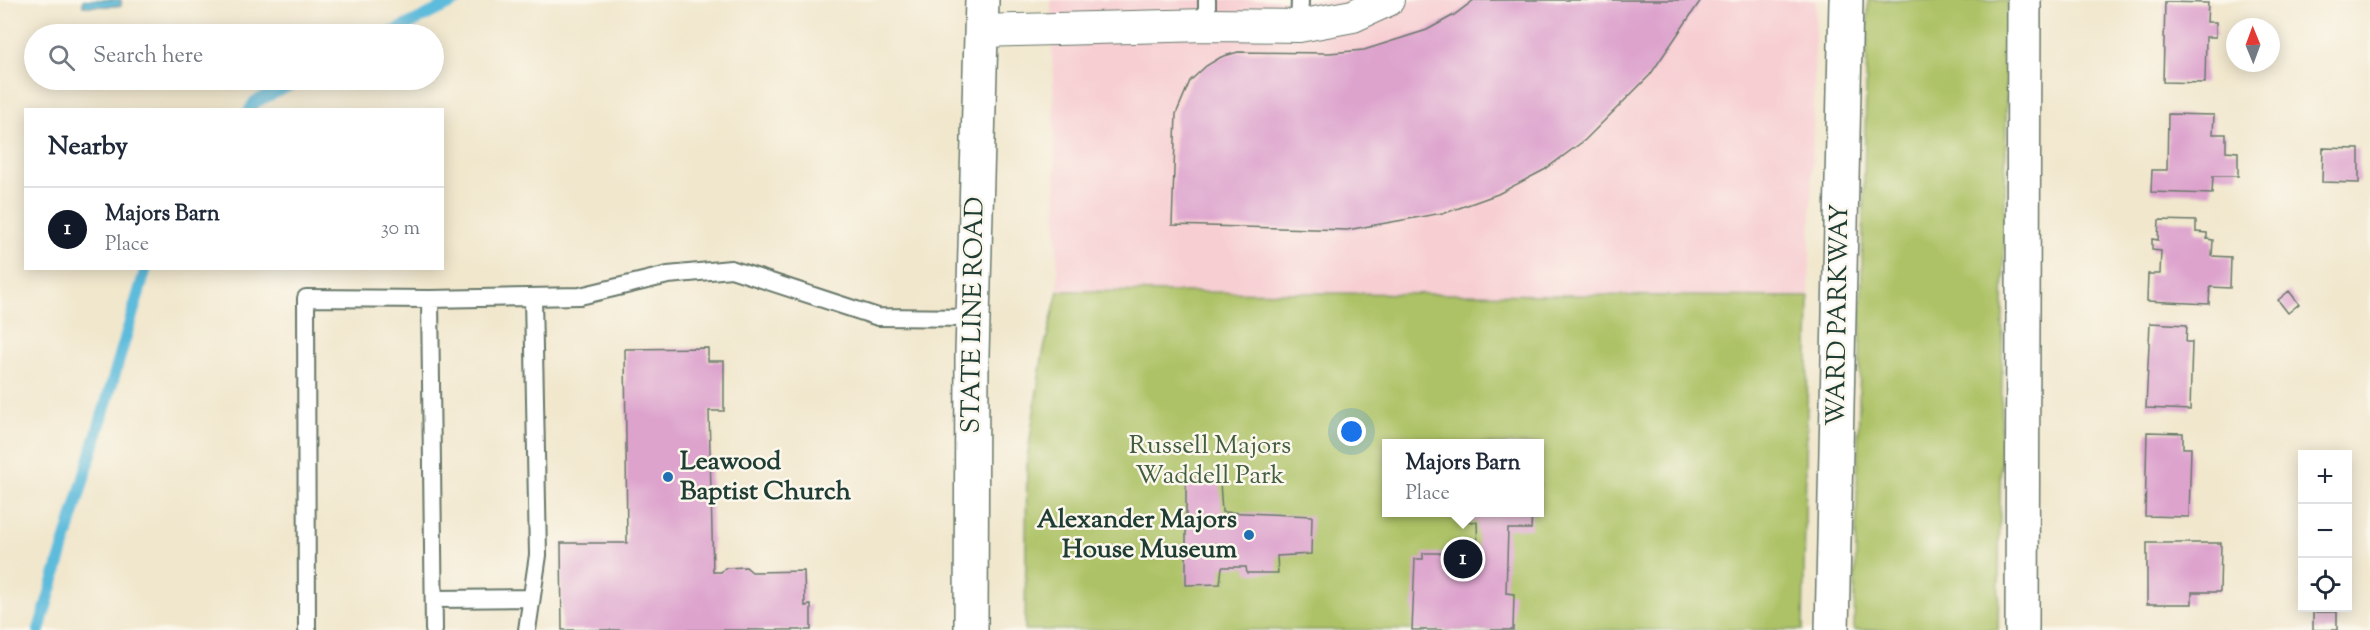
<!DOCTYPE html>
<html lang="en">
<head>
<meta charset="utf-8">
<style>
	:root { --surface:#fff; --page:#f2f2f3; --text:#1f2937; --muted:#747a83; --line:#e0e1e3; --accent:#111827 }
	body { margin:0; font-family:"Sorts Mill Goudy",serif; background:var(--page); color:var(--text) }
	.controls { position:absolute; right:18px; bottom:18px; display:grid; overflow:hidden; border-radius:0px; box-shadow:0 3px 15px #0003 }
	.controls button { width:54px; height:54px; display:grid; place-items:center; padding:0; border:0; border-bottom:2px solid var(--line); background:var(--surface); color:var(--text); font:30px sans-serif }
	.compass { position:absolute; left:2226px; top:18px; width:54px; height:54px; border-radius:50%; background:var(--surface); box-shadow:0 3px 15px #0003; rotate:359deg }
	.you { position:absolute; left:1352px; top:432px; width:21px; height:21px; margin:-15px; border:4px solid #fff; border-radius:50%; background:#1a73e8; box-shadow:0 0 0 9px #1a73e833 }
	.badge { display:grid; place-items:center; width:39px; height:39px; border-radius:50%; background:var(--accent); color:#fff; font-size:20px; font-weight:700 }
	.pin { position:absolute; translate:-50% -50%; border:3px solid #fff; box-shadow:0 2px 6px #0006 }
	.popup { position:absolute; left:1382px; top:439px; width:162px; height:78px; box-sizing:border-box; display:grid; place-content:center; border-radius:0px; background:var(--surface); filter:drop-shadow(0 2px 4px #0005); font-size:20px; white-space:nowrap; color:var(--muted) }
	.popup b { font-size:22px; color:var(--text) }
	.popup::after { content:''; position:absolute; left:50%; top:100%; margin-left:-12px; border:12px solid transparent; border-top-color:var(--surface) }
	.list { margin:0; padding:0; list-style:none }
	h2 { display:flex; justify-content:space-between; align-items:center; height:78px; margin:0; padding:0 24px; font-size:26px }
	h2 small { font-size:20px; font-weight:400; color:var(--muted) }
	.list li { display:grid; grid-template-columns:39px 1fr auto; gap:18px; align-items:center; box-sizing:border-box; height:84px; padding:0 24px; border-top:2px solid var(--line) }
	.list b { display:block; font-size:22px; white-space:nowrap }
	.list p { margin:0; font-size:20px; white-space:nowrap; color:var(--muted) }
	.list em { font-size:20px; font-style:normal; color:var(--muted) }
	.icon { flex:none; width:33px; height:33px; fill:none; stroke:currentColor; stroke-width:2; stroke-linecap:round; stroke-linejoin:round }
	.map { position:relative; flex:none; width:2370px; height:630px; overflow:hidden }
	.search { position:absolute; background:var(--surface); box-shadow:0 3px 15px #0003; left:24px; top:24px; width:420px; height:66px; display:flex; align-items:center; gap:15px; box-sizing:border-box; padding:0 21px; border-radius:33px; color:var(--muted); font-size:22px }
	.panel { position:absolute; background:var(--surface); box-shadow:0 3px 15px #0003; left:24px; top:108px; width:420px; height:162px; border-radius:0px }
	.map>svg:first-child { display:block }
	.built { fill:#f7cfd3 }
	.green { fill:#adc266; stroke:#66804d; stroke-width:1.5; fill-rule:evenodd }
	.water { fill:#5dbbdb; stroke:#3e7c88; stroke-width:1.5 }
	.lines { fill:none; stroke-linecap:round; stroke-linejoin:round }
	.stream { stroke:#5dbbdb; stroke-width:12 }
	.building { fill:#dda3cd }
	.service-casing { stroke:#68786a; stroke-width:20 }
	.minor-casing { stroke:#68786a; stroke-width:34 }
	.secondary-casing { stroke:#68786a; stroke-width:36 }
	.primary-casing { stroke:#68786a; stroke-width:36 }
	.service { stroke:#fff; stroke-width:16 }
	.minor { stroke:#fff; stroke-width:32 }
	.secondary { stroke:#fff; stroke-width:33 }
	.primary { stroke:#fff; stroke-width:33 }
	.poi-dot { fill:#1f6fb2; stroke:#fbf7ec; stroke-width:2 }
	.labels { text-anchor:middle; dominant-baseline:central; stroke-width:5; stroke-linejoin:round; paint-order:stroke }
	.street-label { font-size:26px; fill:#1f3d34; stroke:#fbf7ec }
	.park-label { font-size:26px; fill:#425e40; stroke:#fbf7ec }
	.poi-label { font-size:26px; font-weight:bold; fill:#1f3d34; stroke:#fbf7ec; text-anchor:start }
</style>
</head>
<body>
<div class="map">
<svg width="2370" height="630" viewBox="0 0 2370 630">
	<rect width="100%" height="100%" fill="#fbf7ec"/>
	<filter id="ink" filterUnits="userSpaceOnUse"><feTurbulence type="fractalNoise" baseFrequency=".0167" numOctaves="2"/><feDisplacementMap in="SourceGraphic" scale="12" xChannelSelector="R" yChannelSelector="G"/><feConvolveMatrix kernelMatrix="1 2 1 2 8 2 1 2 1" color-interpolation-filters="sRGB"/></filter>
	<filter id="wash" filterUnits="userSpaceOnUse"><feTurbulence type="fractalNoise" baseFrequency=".008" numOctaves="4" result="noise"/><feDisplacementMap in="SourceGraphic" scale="24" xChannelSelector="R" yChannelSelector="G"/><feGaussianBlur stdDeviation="1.35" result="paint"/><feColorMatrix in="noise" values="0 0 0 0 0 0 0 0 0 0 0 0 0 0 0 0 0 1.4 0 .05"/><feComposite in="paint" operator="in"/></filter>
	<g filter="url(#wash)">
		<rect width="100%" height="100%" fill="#f1e7cd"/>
		<path class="built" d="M1051,0H1816L1809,297L1058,291Z"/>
		<path class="green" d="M1868,0H2008L1998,630H1854Z
			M1058,291L1809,297L1803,630H1025L1027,459L1042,358ZM1386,444H1540V512H1386Z"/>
		<path class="water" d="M83,0H121V6H83Z"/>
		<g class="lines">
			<path class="stream" d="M389,34L457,0
				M250,110L255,102L300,80
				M39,630L146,268"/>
		</g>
		<g id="blocks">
			<path class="building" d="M1474,0H1701L1650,75L1585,140L1544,170L1498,194L1448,212L1347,230L1172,225L1176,114L1190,81L1206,66L1221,57L1238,52L1329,53L1364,50L1427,30L1454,15Z
				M2165,2L2208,3L2207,22H2216V37H2206L2205,83L2163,82Z
				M2168,114L2214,115L2213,134H2226V151L2238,152V176H2213L2212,194L2151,192L2152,170H2167Z
				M2323,148L2359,149V183L2322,182Z
				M2159,220L2196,221V232L2207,233V239L2213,240L2212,256L2231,257L2230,288L2210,287L2209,304L2147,301L2148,274H2160L2161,251L2152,250V239L2158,240Z
				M2289,291L2299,304L2288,313L2278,300Z
				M2150,323L2187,325L2186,342H2192L2190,410L2146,408Z
				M708,348V361H724V411H709L713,572H721L725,568L746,567L752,572L804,571L805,606L811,605V630H562L561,543H627L625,349Z
				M2147,432L2183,433V448H2191L2189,517L2145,516Z
				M1186,482H1220L1222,512L1312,516L1311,554L1277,556L1278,573H1247L1246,567H1222L1220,584L1186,585Z
				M1459,512H1532L1531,529H1508L1506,593L1514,594L1513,630H1412L1415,559H1423V553H1478L1477,522L1459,521Z
				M2147,543H2221L2220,592H2192V604H2147Z
				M2313,612H2337V630H2313Z"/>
		</g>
	</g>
	<g filter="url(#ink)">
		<use href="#blocks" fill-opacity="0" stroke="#68786a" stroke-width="1.5"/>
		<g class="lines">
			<defs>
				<path id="service" d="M1207,0V25
					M1299,26L1300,0
					M430,299L580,296L668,275L731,269L878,317L973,318
					M434,599L531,598
					M307,630L306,298L430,299L434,630
					M527,630L538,555L533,297"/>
				<path id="minor" d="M981,31L1207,25L1299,26L1353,16L1388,0"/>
				<path id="secondary" d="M971,630L972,354L982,0"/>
				<path id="primary" d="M1832,630L1846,0
					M2022,630L2024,0"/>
			</defs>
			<use href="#service" class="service-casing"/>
			<use href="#minor" class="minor-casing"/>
			<use href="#secondary" class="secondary-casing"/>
			<use href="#primary" class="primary-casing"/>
			<use href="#service" class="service"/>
			<use href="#minor" class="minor"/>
			<use href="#secondary" class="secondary"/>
			<use href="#primary" class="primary"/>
		</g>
	</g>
	<g class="poi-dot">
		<circle cx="668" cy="477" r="6"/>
		<circle cx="1249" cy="535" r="6"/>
	</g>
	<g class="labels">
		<g class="street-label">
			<text transform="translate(974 315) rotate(-89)">STATE LINE ROAD</text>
			<text transform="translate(1839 315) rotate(-89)">WARD PARKWAY</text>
		</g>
		<g class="park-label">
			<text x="1210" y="446">Russell Majors<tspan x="1210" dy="30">Waddell Park</tspan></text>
		</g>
		<g class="poi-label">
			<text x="680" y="462">Leawood<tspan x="680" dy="30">Baptist Church</tspan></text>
			<text x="1237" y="520" text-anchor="end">Alexander Majors<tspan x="1237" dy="30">House Museum</tspan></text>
		</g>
	</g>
</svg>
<div class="controls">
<button>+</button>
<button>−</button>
<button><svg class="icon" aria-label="locate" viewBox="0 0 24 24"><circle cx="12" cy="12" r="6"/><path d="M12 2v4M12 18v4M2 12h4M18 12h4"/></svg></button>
</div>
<svg class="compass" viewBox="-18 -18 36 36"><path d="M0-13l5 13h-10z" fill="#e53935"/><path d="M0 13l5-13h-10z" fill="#747a83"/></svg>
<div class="you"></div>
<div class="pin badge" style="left:1463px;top:559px">1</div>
<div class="popup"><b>Majors Barn</b>Place</div>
<div class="search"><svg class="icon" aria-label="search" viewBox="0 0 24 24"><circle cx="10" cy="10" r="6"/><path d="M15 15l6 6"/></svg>Search here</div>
<section class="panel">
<h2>Nearby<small></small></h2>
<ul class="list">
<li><span class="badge">1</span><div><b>Majors Barn</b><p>Place</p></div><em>30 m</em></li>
</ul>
</section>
</div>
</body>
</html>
